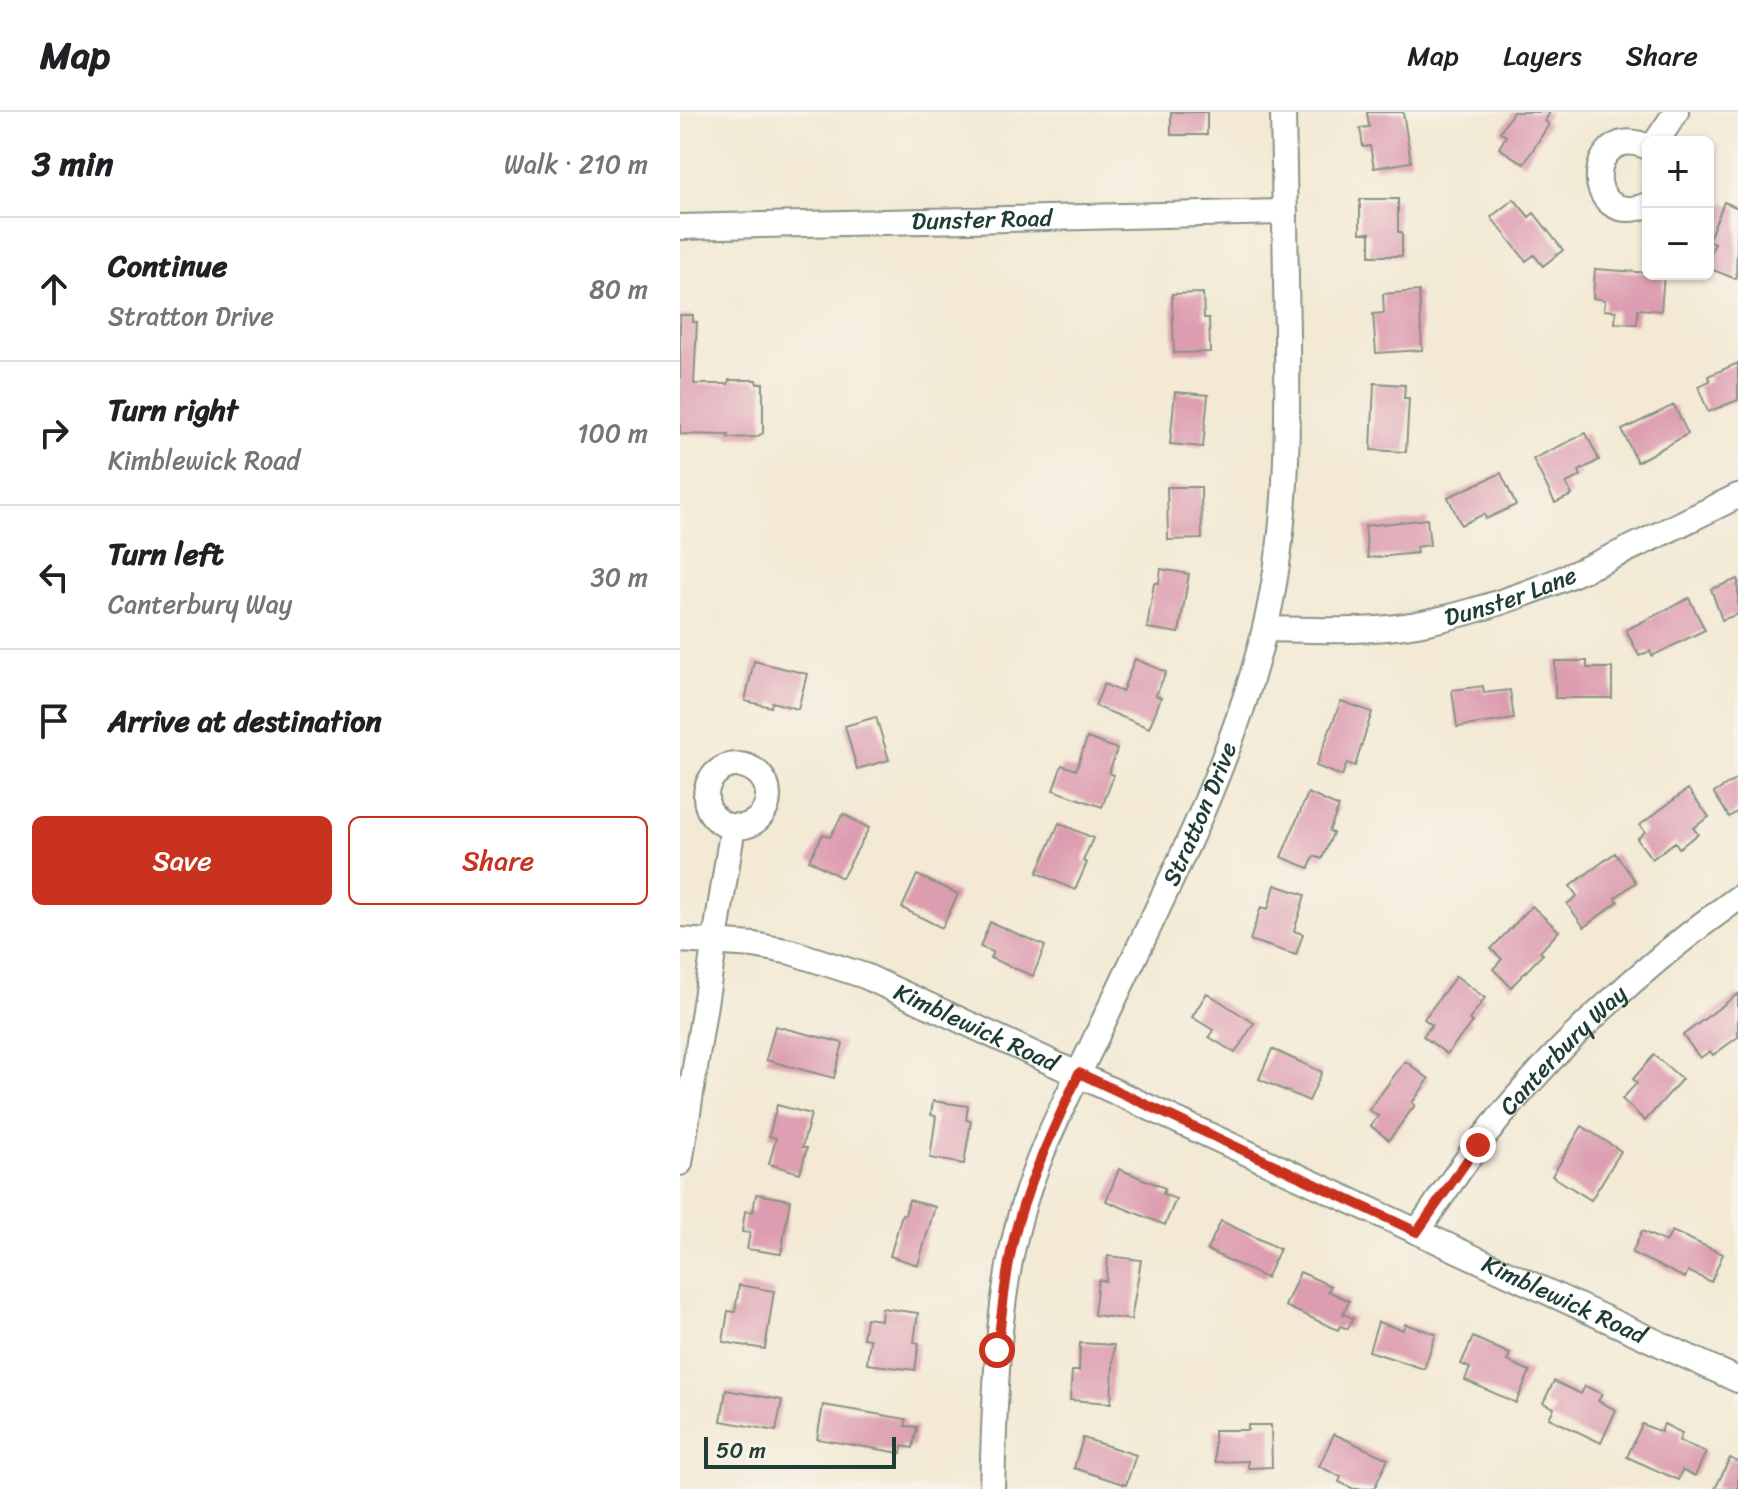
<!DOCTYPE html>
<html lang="en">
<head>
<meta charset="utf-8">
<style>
	:root { --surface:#fff; --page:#f6f6f6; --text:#202124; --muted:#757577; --line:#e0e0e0; --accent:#c8321e }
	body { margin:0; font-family:Sriracha,sans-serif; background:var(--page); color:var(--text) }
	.controls { position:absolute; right:24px; top:24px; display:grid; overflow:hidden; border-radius:12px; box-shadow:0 2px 6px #0004 }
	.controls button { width:72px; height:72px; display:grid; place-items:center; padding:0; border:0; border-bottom:2px solid var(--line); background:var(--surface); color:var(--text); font:40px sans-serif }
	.scale { position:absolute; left:24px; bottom:20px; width:192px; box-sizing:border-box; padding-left:8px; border:4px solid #1f3d34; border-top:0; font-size:22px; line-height:28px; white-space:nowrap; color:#1f3d34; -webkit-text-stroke:6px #f7f3e8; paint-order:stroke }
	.stop { position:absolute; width:24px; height:24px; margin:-18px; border:6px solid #c8321e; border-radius:50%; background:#fff }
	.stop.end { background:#c8321e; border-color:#fff; box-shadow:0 2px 8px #0008 }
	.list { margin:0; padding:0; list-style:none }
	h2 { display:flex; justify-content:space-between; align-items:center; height:104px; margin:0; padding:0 32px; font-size:34px }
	h2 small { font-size:26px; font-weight:400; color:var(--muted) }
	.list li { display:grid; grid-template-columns:52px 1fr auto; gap:24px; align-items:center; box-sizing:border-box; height:144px; padding:0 32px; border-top:2px solid var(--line) }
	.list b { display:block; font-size:30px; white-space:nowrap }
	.list p { margin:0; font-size:26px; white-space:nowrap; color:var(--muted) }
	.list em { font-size:26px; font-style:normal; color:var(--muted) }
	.actions { display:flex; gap:16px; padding:24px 32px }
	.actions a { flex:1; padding:18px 0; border:2px solid var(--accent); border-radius:12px; text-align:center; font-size:28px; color:var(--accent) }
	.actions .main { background:var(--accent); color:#fff }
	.icon { flex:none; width:44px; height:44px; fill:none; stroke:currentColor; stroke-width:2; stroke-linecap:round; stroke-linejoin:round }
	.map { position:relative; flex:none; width:1058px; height:1377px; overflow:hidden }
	header { display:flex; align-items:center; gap:48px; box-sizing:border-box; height:112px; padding:0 40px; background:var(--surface); border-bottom:2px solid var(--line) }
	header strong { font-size:38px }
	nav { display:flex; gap:44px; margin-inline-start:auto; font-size:28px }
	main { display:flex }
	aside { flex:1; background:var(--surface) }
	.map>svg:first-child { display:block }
	.building { fill:#dd9db0 }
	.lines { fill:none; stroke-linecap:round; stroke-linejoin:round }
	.street-casing { stroke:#899384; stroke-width:28 }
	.street { stroke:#fff; stroke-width:24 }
	.route { stroke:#c8321e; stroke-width:10 }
	.labels { text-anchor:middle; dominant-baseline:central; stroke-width:6; stroke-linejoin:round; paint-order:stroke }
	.street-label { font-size:24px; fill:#1f3d34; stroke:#f7f3e8 }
</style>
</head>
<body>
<header>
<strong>Map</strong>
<nav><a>Map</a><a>Layers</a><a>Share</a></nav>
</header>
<main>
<aside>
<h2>3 min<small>Walk · 210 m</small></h2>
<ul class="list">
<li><svg class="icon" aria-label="ahead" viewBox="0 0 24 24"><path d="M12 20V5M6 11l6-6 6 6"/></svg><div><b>Continue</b><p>Stratton Drive</p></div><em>80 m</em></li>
<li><svg class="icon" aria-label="right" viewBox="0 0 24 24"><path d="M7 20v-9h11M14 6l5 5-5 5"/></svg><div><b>Turn right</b><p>Kimblewick Road</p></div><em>100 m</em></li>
<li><svg class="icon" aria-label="left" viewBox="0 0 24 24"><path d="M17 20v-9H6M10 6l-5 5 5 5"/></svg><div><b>Turn left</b><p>Canterbury Way</p></div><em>30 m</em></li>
<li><svg class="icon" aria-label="arrive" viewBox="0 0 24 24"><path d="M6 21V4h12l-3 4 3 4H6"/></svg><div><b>Arrive at destination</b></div></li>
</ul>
<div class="actions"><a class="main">Save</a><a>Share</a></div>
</aside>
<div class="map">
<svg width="1058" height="1377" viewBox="0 0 1058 1377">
	<rect width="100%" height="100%" fill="#f7f3e8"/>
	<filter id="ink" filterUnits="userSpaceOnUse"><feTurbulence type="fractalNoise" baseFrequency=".0125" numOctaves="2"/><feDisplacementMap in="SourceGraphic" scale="16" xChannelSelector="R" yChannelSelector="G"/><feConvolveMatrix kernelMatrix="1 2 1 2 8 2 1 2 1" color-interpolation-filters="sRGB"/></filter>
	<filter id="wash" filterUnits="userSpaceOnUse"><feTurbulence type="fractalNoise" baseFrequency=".006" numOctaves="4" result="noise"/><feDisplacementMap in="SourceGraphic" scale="32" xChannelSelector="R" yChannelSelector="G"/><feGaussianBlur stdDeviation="1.8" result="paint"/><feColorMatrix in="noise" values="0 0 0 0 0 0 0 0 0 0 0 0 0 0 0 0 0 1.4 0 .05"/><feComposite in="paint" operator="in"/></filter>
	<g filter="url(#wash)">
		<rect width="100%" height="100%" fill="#f3e9d4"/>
		<g id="blocks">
			<path class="building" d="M491,0H527V23H491Z
				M687,0H723L731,50L694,56L690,34L683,35L680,16L689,15Z
				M833,0H870L865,9L869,12L844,52L819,36L826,24L820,20Z
				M680,87H718V120H722V144H690V121H680Z
				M834,87L849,105L854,101L883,138L863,154L854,143L846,149L811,105Z
				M1044,90L1058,96L1056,167L1028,156V148L1035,131L1028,129Z
				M915,157L984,162L981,199L958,197L957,212L935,211L936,199L924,198L925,188L913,186Z
				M739,179L742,238L696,241L693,202L704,201L703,182Z
				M523,181L524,206H529L530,240L494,241L492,182Z
				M0,203H13V210H17L14,272H48L49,268H76L77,272L83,271V321L76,325L48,326L49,323L0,322Z
				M1058,251V288L1028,300L1018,274L1030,269L1028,264Z
				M694,271L725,273L724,286H729L726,340L691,338Z
				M495,280L528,283L523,335L490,332Z
				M994,293L1008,322L957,350L942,318Z
				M906,321L919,348L899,359L901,364L886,371L892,383L875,391L853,347Z
				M821,361L836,393L806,407L804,402L781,413L768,385Z
				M487,375H521L522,427L488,428Z
				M747,407L750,433L736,435L737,441L688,446L685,414Z
				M481,457L509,462L499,521L467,516L474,471H479Z
				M1058,467V502L1042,508L1031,477Z
				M1009,486L1025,518L972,544L970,539L959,544L946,518Z
				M455,547L486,560L476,583L481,586L469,616L415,594L424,572L442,580Z
				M74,549L127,562L118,597L92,590L91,595L65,589Z
				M875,549H907V556H932V586H875Z
				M803,574L804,581L830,578L834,607L777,615L772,578Z
				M661,589L692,600L675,654L667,651L662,664L636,654Z
				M196,605L209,648L177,657L165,614Z
				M407,626L437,637L429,661L434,663L422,695L373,678L382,653L396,658Z
				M1058,666V699L1049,705L1034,681Z
				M1008,677L1029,705L1013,716L1018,722L999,736L995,730L972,747L957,727L965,720L960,713Z
				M628,681L659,695L649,719L653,721L642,747L634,744L629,756L601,745Z
				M163,702L189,716L162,766L129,748L143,722L150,725Z
				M379,711L413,726L403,749L407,751L395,778L357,761Z
				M935,741L956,770L935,786L938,790L904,815L887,792L897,784L890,774Z
				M237,763L278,782L262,816L222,796Z
				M595,773L625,783L614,819L623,822L616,843L570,828L581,795L588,797Z
				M852,794L879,819L860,840L863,842L831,875L813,857L822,847L811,837Z
				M310,810L365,834L353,864L310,846L313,840L300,835Z
				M776,864L805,886L789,908L792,910L767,942L743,924L752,913L744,907Z
				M527,881L574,911L555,941L529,925L533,918L512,905Z
				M1058,882V925L1033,943L1030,939L1020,946L1003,923Z
				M95,914L163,931L154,966L86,948Z
				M592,937L642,960L629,989L579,967Z
				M974,943L1002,967L965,1009L942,987L957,971L953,967Z
				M725,949L749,967L732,991L735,993L709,1028L691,1014L698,1004L689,998Z
				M253,989L288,994L286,1008L291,1009L284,1052L250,1046L256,1004L251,1003Z
				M97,993L131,1002L122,1035L127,1036L120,1061L89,1052L96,1026L89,1024Z
				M902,1014L941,1039L911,1088L872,1064Z
				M439,1057L485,1076L483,1082L496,1087L485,1113L426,1089Z
				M76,1082L110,1088L101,1142L67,1137L70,1121L62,1120L65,1099L73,1100Z
				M229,1088L255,1095L238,1153L210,1144L222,1102L225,1103Z
				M541,1109L600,1137L586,1166L527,1138Z
				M962,1119L986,1130L992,1119L1043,1142L1031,1170L1008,1159L1005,1166L952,1141Z
				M428,1144L461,1148L451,1208L414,1203L418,1168L426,1169Z
				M620,1160L651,1174L648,1179L669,1189L663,1202L673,1206L668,1217L660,1214L658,1218L605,1194Z
				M59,1173L94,1179L85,1237L43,1230L48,1199L55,1200Z
				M202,1196L238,1201L234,1230L239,1231L235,1258L187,1252L190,1227L183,1226L186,1206L201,1208Z
				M698,1210L723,1218L725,1212L756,1222L744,1257L689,1239Z
				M793,1225L830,1242L827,1249L850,1259L836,1291L785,1268L790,1256L781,1252Z
				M400,1231L434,1233L431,1291L390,1288L392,1259H399Z
				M874,1269L901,1282L905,1274L922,1282L918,1289L936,1298L921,1331L869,1306L874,1296L863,1291Z
				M46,1278L102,1288L96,1319L41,1309Z
				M143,1293L226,1307L225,1314L237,1315L233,1336L222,1334L221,1341L137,1327Z
				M962,1312L981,1320L984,1312L1002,1321L999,1329L1026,1340L1015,1364L1002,1358L998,1368L947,1345Z
				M568,1313H591L592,1355L568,1356V1349L535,1350L534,1318H568Z
				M654,1322L708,1347L694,1377H674L659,1370L661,1365L639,1354Z
				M403,1326L456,1343L446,1373L394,1356Z
				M1050,1346L1058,1350V1377H1035Z"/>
		</g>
	</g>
	<g filter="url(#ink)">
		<use href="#blocks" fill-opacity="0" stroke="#899384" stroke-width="2"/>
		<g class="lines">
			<defs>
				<g id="street">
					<path d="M976,30L996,0"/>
					<path d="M968,35C906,7 899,119 968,93"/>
					<path id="s1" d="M0,115L605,100"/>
					<path id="s2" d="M585,517C635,518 687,521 737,512C851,491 954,434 1058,384"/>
					<circle cx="57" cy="684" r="31"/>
					<path id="s3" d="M0,828L74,833L111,840L185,864L1058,1268"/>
					<path d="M0,1051L53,714"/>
					<path id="s4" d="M737,1120C757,1091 776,1062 797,1034C868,941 962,854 1058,786"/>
					<path id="s5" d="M312,1377C315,1288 316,1199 338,1113C353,1051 384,991 412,934C475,798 550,663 585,516C608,420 608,321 607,223C606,149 604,74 603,0"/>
				</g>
			</defs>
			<use href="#street" class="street-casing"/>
			<use href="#street" class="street"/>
		</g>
	</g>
	<g class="lines" filter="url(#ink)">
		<path class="route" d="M317,1238C323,1196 326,1152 338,1110C353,1059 377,1010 399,961L737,1120L798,1033"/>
	</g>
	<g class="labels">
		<g class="street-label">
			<text stroke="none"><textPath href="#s1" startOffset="302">Dunster Road</textPath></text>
			<text stroke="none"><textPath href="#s2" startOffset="250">Dunster Lane</textPath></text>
			<text stroke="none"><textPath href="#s5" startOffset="716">Stratton Drive</textPath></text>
			<text stroke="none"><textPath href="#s3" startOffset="312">Kimblewick Road</textPath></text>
			<text stroke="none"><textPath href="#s4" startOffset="234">Canterbury Way</textPath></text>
			<text stroke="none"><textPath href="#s3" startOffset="960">Kimblewick Road</textPath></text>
		</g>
	</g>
</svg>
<div class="controls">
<button>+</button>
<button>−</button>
</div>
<div class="scale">50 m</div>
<div class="stop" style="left:317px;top:1238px"></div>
<div class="stop end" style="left:798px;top:1033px"></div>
</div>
</main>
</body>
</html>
